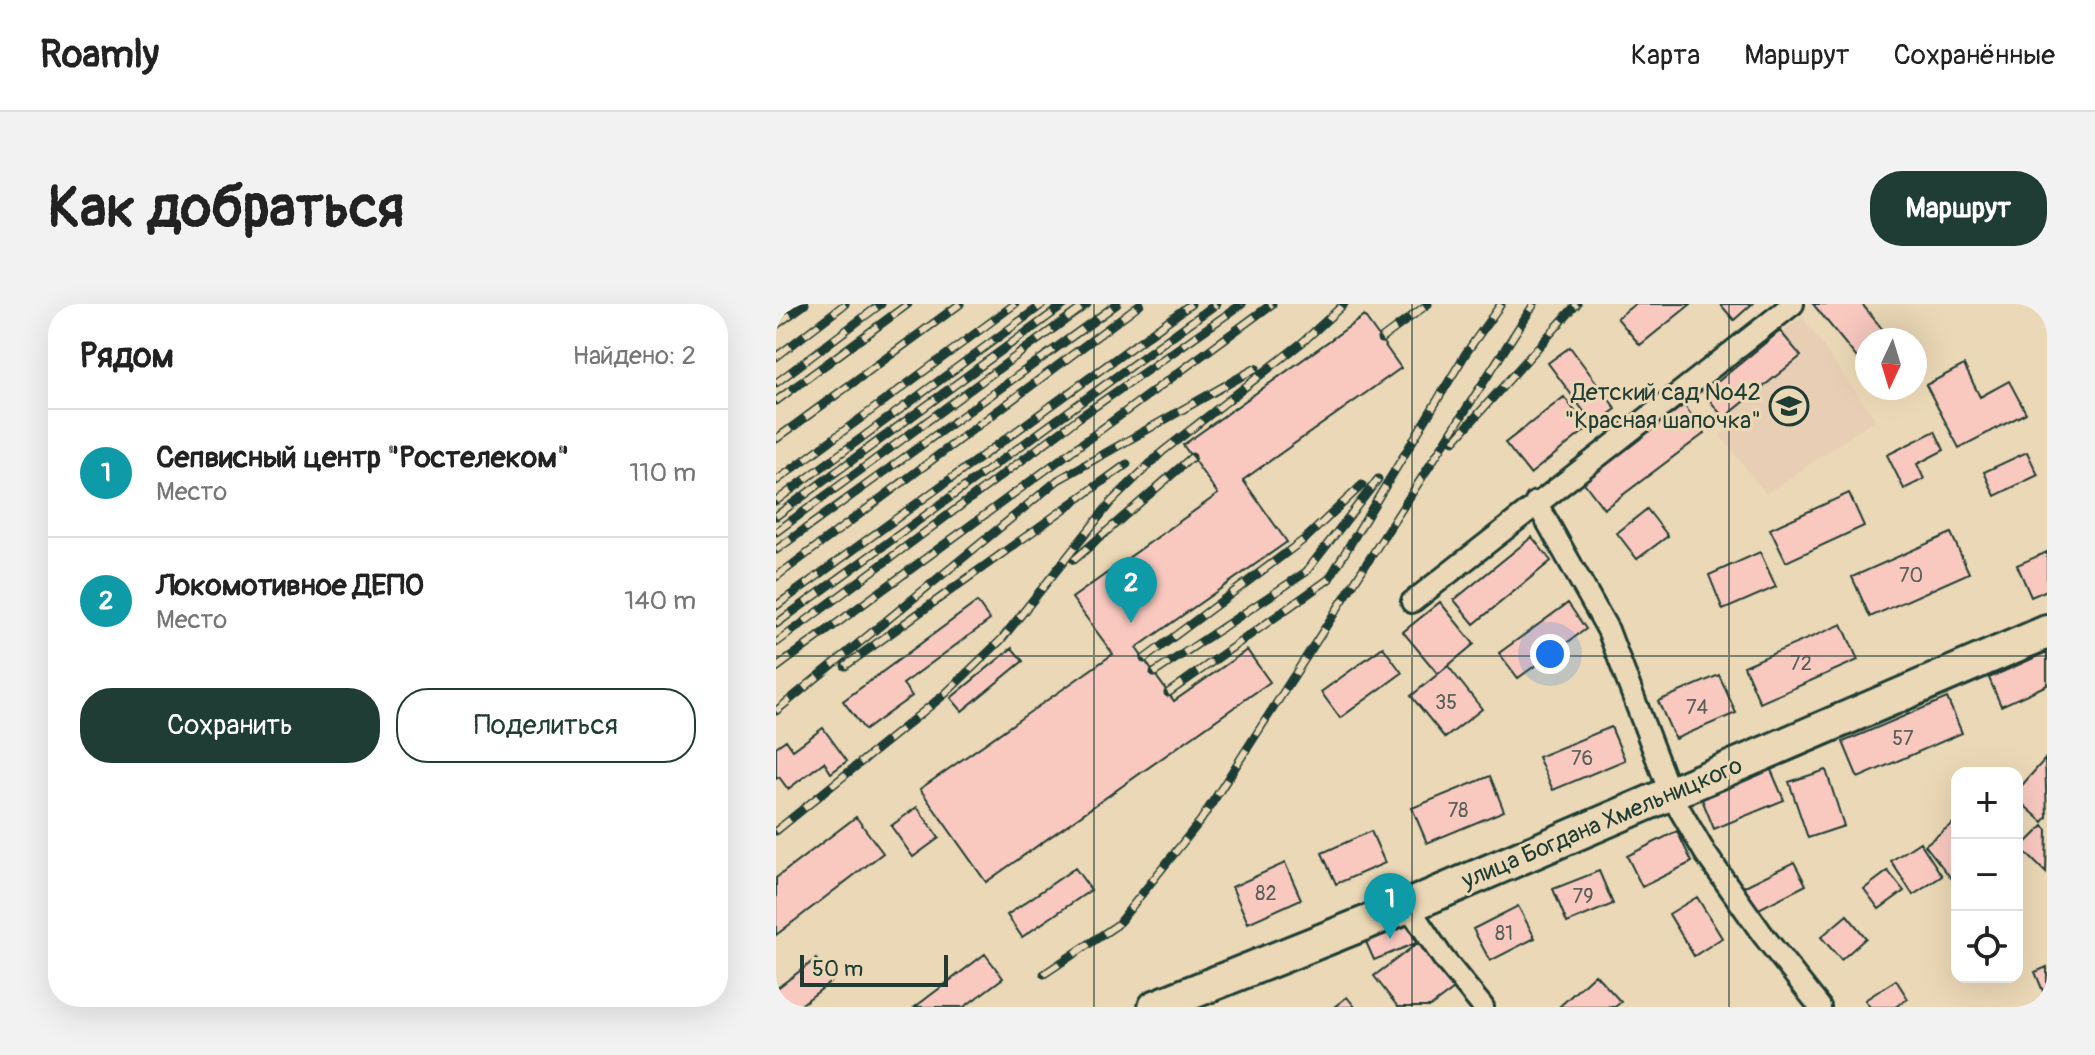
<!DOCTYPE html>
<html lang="ru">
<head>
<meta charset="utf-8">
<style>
	:root { --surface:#fff; --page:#f2f2f2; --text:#222; --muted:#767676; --line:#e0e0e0; --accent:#1f3d34 }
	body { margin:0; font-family:Pangolin,sans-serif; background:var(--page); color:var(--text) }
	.controls { position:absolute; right:24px; bottom:24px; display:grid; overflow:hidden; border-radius:16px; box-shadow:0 8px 32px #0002 }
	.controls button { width:72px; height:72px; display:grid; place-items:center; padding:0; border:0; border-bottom:2px solid var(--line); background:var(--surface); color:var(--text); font:40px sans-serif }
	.compass { position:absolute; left:1079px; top:24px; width:72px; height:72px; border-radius:50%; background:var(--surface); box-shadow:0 8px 32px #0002; rotate:184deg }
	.scale { position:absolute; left:24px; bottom:20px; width:148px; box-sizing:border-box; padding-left:8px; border:4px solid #1f3d34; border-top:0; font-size:22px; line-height:28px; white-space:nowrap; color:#1f3d34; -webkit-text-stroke:6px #ebd8b6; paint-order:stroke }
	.you { position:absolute; left:774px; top:350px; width:28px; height:28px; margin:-20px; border:6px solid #fff; border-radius:50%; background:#1a73e8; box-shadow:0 0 0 12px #1a73e833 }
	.badge { display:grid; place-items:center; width:52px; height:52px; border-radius:50%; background:var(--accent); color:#fff; font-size:26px; font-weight:700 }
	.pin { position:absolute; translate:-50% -66px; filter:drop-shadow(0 2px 4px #0008) }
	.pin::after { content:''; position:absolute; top:42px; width:28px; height:24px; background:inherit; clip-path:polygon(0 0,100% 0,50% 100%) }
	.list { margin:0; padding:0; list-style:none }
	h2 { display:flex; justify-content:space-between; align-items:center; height:104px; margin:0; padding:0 32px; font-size:34px }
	h2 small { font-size:26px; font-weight:400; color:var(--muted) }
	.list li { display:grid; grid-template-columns:52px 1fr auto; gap:24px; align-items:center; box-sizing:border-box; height:128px; padding:0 32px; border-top:2px solid var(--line) }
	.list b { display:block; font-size:30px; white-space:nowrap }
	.list p { margin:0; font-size:26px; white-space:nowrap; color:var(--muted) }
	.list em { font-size:26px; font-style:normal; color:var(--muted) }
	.actions { display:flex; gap:16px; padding:24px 32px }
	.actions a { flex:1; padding:18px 0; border:2px solid var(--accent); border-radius:32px; text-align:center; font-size:28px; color:var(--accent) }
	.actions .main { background:var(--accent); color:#fff }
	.icon { flex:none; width:44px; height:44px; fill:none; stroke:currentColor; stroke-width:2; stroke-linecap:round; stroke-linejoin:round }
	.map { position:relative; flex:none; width:1271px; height:703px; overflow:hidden; border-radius:32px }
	header { display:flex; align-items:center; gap:48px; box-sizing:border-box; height:112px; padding:0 40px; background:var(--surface); border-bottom:2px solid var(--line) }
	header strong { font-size:38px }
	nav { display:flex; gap:44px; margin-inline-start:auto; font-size:28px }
	.intro { display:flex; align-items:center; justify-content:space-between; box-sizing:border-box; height:192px; padding:0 48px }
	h1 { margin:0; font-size:56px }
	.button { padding:20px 36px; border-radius:32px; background:var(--accent); color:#fff; font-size:28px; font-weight:700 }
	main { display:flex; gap:48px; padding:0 48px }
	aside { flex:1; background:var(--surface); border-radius:32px; box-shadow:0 8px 32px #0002 }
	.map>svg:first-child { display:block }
	.built { fill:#e7ceb4 }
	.building { fill:#f9c9c0; stroke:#1f3d34; stroke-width:2 }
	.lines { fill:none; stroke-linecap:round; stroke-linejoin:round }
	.street-casing { stroke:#1f3d34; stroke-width:26 }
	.primary-casing { stroke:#1f3d34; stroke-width:38 }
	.street { stroke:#ebd8b6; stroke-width:20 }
	.primary { stroke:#ebd8b6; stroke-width:32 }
	.rail-casing { stroke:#1f3d34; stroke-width:9 }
	.rail { stroke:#ebd8b6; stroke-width:6; stroke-dasharray:18; stroke-linecap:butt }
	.grid { fill:none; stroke:#1f3d34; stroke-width:2; stroke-opacity:0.55 }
	.labels { text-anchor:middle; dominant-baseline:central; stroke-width:6; stroke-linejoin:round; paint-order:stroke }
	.number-label { font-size:20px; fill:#566057 }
	.poi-label { font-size:24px; fill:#1f3d34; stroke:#ebd8b6; text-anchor:end }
	.street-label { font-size:24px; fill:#1f3d34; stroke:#ebd8b6 }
</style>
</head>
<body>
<header>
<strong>Roamly</strong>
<nav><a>Карта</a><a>Маршрут</a><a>Сохранённые</a></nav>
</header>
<div class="intro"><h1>Как добраться</h1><a class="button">Маршрут</a></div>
<main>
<aside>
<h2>Рядом<small>Найдено: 2</small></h2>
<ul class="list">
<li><span class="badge" style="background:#0f9aa8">1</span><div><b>Сепвисный центр &quot;Ростелеком&quot;</b><p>Место</p></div><em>110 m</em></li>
<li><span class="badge" style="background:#0f9aa8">2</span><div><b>Локомотивное ДЕПО</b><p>Место</p></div><em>140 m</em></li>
</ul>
<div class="actions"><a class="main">Сохранить</a><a>Поделиться</a></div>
</aside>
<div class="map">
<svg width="1271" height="703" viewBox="0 0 1271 703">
	<rect width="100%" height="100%" fill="#ebd8b6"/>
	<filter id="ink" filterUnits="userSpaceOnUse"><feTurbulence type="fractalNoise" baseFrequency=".0125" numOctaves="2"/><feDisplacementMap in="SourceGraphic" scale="16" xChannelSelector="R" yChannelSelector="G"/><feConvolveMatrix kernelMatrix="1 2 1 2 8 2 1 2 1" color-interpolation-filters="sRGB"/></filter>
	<g filter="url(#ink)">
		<path class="built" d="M1026,13L1099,115L990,190L944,131L953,124L925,89Z"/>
		<path class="building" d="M859,0H915L864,41L841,14Z
			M944,0H976L958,16Z
			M1037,0H1086L1115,36H1091L1089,64Z
			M588,12L625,64L467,176L511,238L360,344L398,397L471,346L494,378L210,578L144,485L337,350L296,294L442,190L407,141Z
			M1004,27L1025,52L948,114L928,89Z
			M794,43L840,105L818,121L772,59Z
			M1188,61L1204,93L1233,77L1250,109L1183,144L1150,81Z
			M788,93L812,124L754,170L729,139Z
			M908,101L929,129L828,205L806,176Z
			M1159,127L1168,146L1141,160L1148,175L1128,185L1111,151Z
			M1251,148L1262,171L1219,192L1208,168Z
			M1073,189L1088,222L1010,258L994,225Z
			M871,205L892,232L861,255L841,229Z
			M1175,229L1193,269L1094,313L1076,273Z
			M756,233L775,257L698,320L678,296Z
			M984,248L1000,283L947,306L933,271Z
			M1271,248V286L1255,293L1241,261Z
			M201,298L214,316L127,380L136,392L89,426L67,397Z
			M664,298L698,340L662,370L627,328Z
			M792,299L810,325L742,374L723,349Z
			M1066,320L1082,356L984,399L968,362Z
			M607,343L626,369L564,414L545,388Z
			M236,344L247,357L186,407L175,394Z
			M1271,348V381L1225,402L1213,374Z
			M672,362L706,405L669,434L635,392Z
			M943,371L960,409L899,435L882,397Z
			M1171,394L1186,429L1082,474L1067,438Z
			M835,423L849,456L777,486L762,453Z
			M47,424L71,457L55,469L48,458L12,485L3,473L0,475V443L10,436L17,446Z
			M1269,455L1271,513L1267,518L1241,495V487Z
			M992,459L1008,496L938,525L923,488Z
			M1050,466L1068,522L1032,534L1013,478Z
			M714,472L728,507L651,539L636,504Z
			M141,503L163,534L137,553L115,522Z
			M80,513L107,549L0,631V574Z
			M1181,516V570L1175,574L1149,541Z
			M1267,522L1271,526L1270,569L1245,544Z
			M595,527L609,559L560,580L546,549Z
			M901,527L916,558L866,583L851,552Z
			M1144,538L1166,572L1137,591L1115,557Z
			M1018,558L1030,581L977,608L965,584Z
			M509,559L525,595L472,619L456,583Z
			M299,564L315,586L246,633L231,611Z
			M823,567L837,600L791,619L777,585Z
			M1112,567L1128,587L1103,605L1088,585Z
			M921,593L946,634L918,652L893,610Z
			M742,602L759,634L714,657L697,625Z
			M1071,611L1090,634L1065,656L1045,633Z
			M629,613L640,639L598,656L587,631Z
			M642,639L678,685L654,703H622L598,672Z
			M209,650L227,674L188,703H139Z
			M40,655L56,677L22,703H0V685Z
			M1271,663V692H1269L1259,668Z
			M819,670L845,698L839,703H783Z
			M1120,676L1132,695L1119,703H1094L1089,696Z
			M571,693L579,703H558Z"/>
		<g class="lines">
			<defs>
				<path id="street" d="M760,198L832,326L894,489L929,549L987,631L1044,703
					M636,298L1017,0
					M632,602L667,654L707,703"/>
				<path id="primary" d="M379,703L632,602L1271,328"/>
			</defs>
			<use href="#street" class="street-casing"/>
			<use href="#primary" class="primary-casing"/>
			<use href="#street" class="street"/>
			<use href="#primary" class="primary"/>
			<defs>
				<path id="rail" d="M0,3L4,0
					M0,21L29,0
					M605,35L652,0
					M0,53L69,0
					M0,79L105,0
					M0,97L132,0
					M0,135L184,0
					M678,137L801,0
					M0,177L239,0
					M0,197L267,0
					M0,212L289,0
					M0,228L311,0
					M0,246L341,0
					M298,256L416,153
					M0,273L364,0
					M0,302L415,0
					M0,320L440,0
					M0,339L304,113L466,0
					M368,355L530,234L586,181
					M69,362L351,160
					M0,364L496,0
					M378,369L530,268L602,175
					M392,389L553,275L690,49L725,0
					M0,407L282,176L480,64
					M0,527L169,390L225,336L335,198L386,148L528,37L568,0
					M268,670L341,621L425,516L758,0"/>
			</defs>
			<use href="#rail" class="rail-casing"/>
			<use href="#rail" class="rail"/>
		</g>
	</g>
	<path class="grid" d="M318,0V703M636,0V703M953,0V703M0,352H1271"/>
	<defs>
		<symbol id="school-ring" viewBox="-11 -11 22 22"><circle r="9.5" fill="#ebd8b6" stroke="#1f3d34" stroke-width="1.5"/><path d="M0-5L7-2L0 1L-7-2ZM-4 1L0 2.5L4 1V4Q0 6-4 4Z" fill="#1f3d34"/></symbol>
	</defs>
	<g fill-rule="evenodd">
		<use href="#school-ring" x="991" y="80" width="44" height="44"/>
	</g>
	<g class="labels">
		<g class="number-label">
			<text x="1135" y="271">70</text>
			<text x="1025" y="359">72</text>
			<text x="670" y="398">35</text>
			<text x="921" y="403">74</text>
			<text x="1127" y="434">57</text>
			<text x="806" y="454">76</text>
			<text x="682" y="506">78</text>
			<text x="490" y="589">82</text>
			<text x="807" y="592">79</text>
			<text x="728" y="629">81</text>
		</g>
		<g class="poi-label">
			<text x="985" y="88">Детский сад №42<tspan x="985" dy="28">"Красная шапочка"</tspan></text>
		</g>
		<g class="street-label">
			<text transform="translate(826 519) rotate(-23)">улица Богдана Хмельницкого</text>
		</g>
	</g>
</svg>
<div class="controls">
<button>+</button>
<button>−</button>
<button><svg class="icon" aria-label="locate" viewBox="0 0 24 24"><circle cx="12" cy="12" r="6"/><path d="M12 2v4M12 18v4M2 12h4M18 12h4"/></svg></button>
</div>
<svg class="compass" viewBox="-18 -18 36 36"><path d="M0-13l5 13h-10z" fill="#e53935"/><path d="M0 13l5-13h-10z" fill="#767676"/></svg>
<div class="scale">50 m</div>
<div class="you"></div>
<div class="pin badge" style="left:614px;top:635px;background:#0f9aa8">1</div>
<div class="pin badge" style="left:355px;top:319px;background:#0f9aa8">2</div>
</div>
</main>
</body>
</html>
